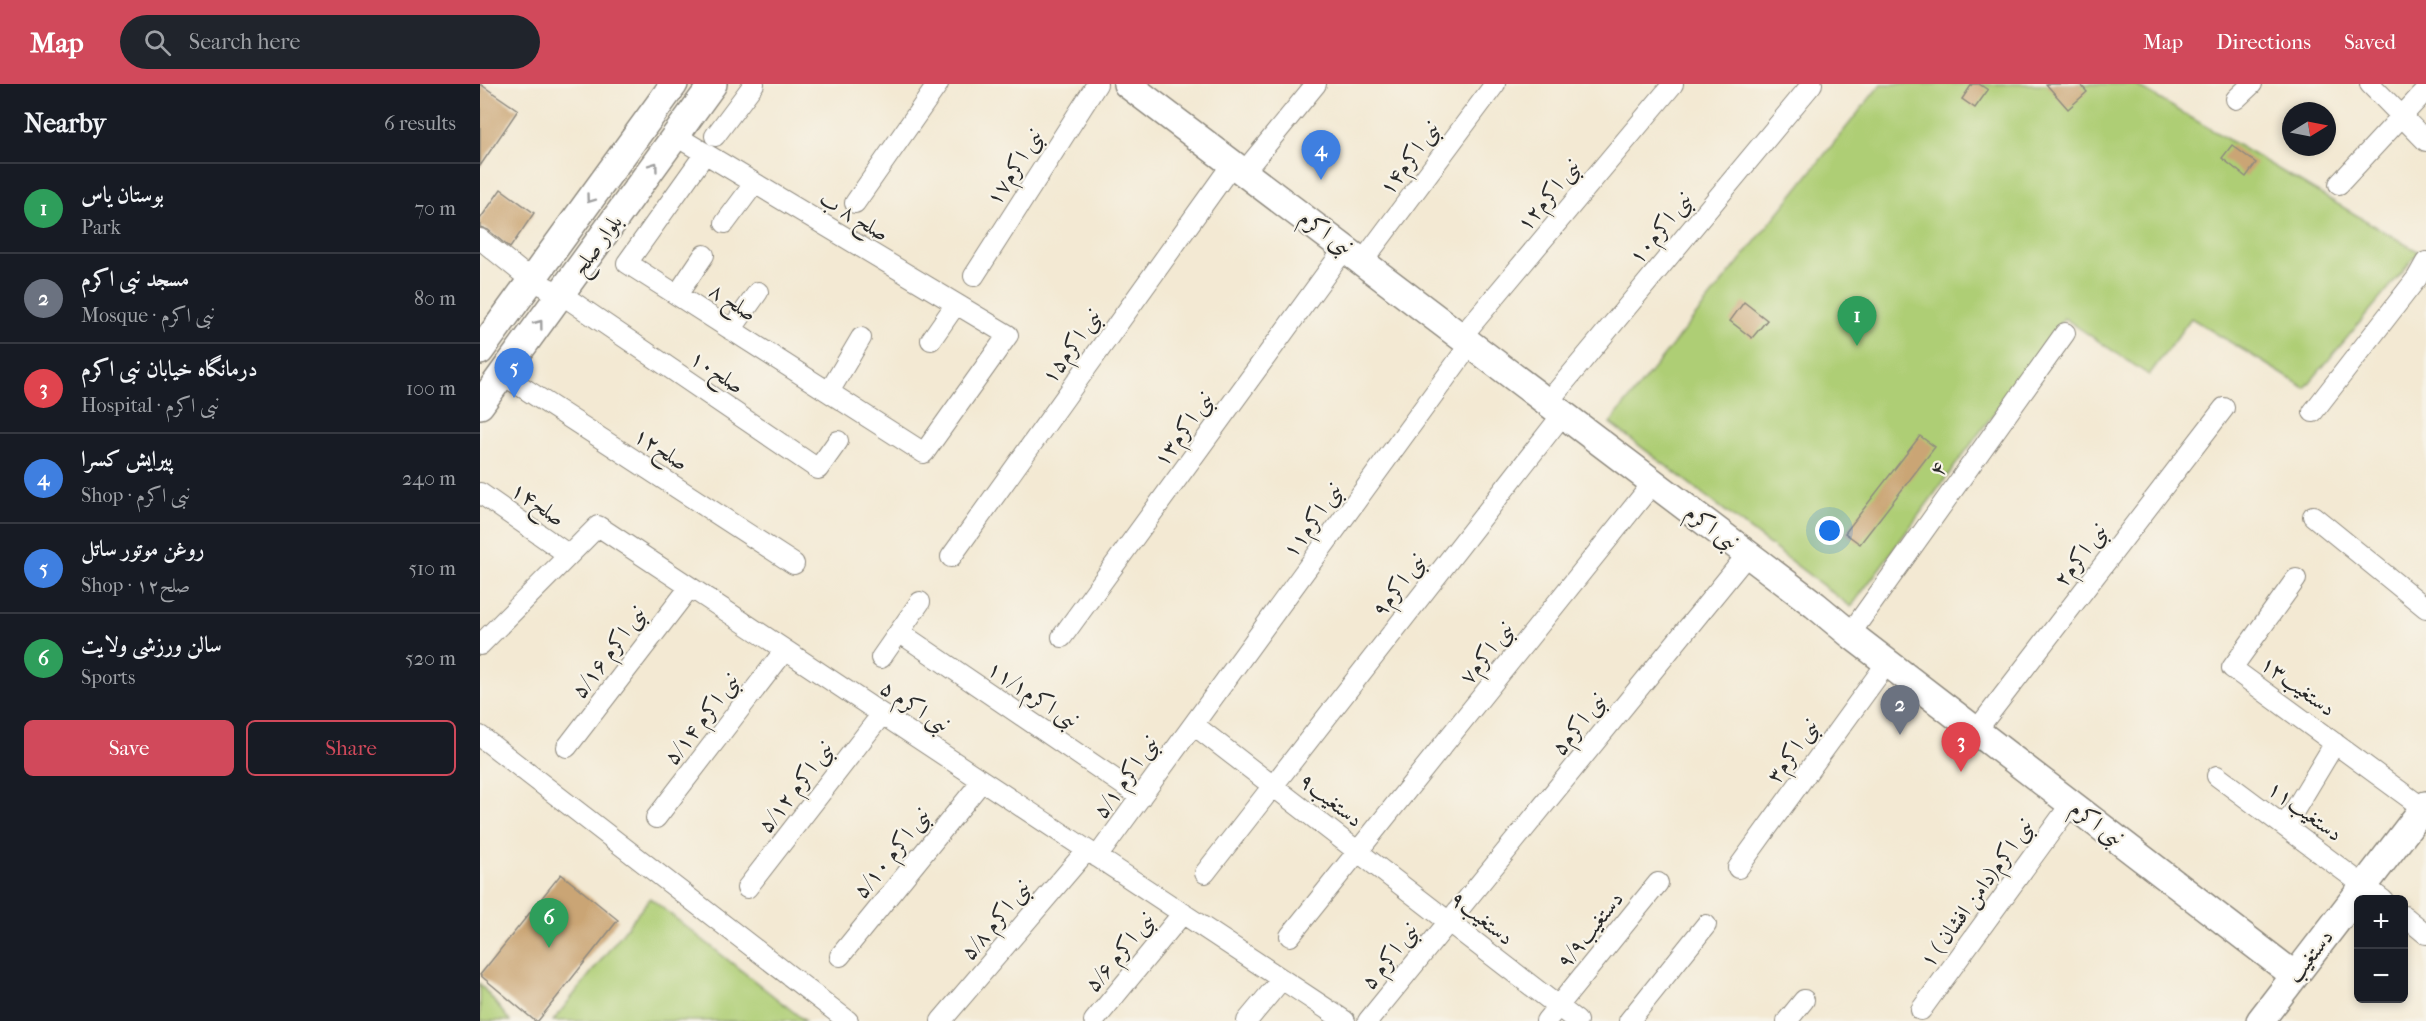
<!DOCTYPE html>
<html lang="en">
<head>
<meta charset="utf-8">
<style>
	:root { --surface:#171b24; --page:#20242c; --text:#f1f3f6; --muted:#9ea1a6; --line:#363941; --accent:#d1495b }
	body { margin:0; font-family:"IM FELL French Canon",Amiri,serif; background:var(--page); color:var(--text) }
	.controls { position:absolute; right:18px; bottom:18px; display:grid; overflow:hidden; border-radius:9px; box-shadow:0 3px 9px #0003 }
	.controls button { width:54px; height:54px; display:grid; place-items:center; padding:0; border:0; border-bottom:2px solid var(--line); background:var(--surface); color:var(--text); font:30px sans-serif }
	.compass { position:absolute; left:1802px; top:18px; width:54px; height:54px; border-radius:50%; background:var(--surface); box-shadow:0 3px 9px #0003; rotate:80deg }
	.you { position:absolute; left:1350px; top:447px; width:21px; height:21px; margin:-15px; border:4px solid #fff; border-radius:50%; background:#1a73e8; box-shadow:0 0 0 9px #1a73e833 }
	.badge { display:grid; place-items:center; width:39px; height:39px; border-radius:50%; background:var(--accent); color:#fff; font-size:20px; font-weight:700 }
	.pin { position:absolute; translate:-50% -50px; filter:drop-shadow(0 2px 3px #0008) }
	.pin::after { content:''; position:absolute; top:32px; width:21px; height:18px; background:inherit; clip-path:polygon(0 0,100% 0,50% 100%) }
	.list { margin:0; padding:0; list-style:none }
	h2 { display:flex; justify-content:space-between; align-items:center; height:78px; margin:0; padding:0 24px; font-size:26px }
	h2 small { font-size:20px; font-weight:400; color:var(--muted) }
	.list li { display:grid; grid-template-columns:39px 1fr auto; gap:18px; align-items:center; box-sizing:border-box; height:90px; padding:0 24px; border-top:2px solid var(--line) }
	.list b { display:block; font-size:22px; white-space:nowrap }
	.list p { margin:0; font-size:20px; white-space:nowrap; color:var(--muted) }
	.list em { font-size:20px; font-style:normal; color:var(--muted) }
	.actions { display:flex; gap:12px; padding:18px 24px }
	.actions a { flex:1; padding:14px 0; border:2px solid var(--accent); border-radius:9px; text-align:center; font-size:21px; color:var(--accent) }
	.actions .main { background:var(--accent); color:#fff }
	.icon { flex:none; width:33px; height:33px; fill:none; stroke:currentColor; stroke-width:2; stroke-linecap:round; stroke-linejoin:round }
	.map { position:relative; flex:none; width:1946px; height:937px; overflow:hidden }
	header { display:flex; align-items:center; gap:36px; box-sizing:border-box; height:84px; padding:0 30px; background:var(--accent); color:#fff }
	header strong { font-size:28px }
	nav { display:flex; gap:33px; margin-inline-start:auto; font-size:21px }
	.search { width:420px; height:54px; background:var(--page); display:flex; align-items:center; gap:15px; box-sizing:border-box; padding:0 21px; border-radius:33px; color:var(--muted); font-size:22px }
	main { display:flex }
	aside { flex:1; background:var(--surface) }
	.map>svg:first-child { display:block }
	.green { fill:#aece75; stroke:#6c7c50; stroke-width:1.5 }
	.building { fill:#caa574 }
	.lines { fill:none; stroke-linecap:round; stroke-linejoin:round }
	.street-casing { stroke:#8f8a7f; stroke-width:22 }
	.secondary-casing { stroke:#8f8a7f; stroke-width:30 }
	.street { stroke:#fff; stroke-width:20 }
	.secondary { stroke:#fff; stroke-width:27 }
	.oneway { stroke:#a0a0a0 }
	.labels { text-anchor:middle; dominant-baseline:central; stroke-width:4.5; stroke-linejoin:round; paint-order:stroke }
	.street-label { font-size:22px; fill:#2b2b2b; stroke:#f7f3e8 }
</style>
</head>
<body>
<header>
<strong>Map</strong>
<div class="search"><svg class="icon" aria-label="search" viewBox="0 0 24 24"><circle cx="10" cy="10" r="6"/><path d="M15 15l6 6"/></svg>Search here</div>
<nav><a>Map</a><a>Directions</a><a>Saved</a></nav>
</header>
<main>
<aside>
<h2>Nearby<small>6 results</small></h2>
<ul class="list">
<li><span class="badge" style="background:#2e9e5b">1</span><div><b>بوستان یاس</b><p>Park</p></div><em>70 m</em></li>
<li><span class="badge" style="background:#6b7280">2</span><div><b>مسجد نبی اکرم</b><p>Mosque · نبی اکرم</p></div><em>80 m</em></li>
<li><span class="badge" style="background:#e0444e">3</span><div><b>درمانگاه خیابان نبی اکرم</b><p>Hospital · نبی اکرم</p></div><em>100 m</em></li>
<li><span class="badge" style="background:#3f7fe0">4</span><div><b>پیرایش کسرا</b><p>Shop · نبی اکرم</p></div><em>240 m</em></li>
<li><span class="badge" style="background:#3f7fe0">5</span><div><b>روغن موتور ساتل</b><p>Shop · صلح۱۲</p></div><em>510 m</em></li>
<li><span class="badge" style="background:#2e9e5b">6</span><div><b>سالن ورزشی ولایت</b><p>Sports</p></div><em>520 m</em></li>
</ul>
<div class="actions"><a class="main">Save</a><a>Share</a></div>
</aside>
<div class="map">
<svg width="1946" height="937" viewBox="0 0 1946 937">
	<rect width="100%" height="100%" fill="#f7f3e8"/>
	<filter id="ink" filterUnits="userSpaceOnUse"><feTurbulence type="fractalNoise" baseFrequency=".0167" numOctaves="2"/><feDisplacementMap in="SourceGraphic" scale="12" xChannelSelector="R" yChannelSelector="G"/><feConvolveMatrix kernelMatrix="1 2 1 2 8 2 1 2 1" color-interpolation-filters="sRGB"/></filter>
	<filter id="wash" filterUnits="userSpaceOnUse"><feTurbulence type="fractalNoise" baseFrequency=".008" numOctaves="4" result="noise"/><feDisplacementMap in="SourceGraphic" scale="24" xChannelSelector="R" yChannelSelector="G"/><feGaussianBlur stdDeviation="1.35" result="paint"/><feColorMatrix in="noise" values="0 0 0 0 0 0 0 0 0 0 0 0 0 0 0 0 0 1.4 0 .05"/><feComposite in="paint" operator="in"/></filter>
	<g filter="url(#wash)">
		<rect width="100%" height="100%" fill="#f3e9d3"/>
		<path class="green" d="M1401,0H1654L1939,168L1825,304L1711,234L1669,291L1584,234L1371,523L1130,339Z
			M170,814L325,937H73Z
			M0,900L30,937H0Z"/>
		<g id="blocks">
			<path class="building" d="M0,0L38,26L0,82Z
				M1492,0H1499L1508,6L1495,24L1482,15Z
				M1566,0H1600L1607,8L1588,25Z
				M1752,61L1776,79L1766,93L1742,74Z
				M21,105L54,129L30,164L8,146L0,143V135Z
				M1264,218L1287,236L1272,254L1250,237Z
				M1440,352L1455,363L1380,460L1365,449Z
				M81,790L138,836L58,937H55L0,891Z"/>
		</g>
	</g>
	<g filter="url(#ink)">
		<use href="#blocks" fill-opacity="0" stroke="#8f8a7f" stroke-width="1.5"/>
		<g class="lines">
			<defs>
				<path id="street" d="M1890,0L1946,57
					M1756,15L1772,0
					M196,52L528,251L444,369L147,179L224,71
					M235,52L274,0
					M764,88L836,0
					M1859,100L1946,6
					M375,119L458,0
					M245,139L274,100
					M0,155L51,196L81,210L338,385L358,357
					M883,177L1015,0
					M494,192L617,0
					M197,211L224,171
					M251,246L278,208
					M982,252L1193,0
					M451,256L476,220
					M22,290L314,480
					M349,308L381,254
					M1068,318L1332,0
					M1833,328L1937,194L1946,178
					M0,409L89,471
					M1833,432L1946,524
					M471,473L753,79
					M1816,495L1752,584L1943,724
					M419,548L661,713
					M1370,550L1585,249
					M582,553L865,164
					M0,561L118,442L865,937
					M401,574L440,518
					M714,641L1097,937
					M1496,647L1744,324
					M0,652L368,937
					M87,663L210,503
					M1737,692L1903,816
					M176,734L305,566
					M1805,742L1855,659
					M617,773L991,259
					M1258,784L1407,579
					M725,789L1083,330
					M267,804L402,630
					M1924,832L1946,850
					M810,852L1173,399
					M360,872L502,697
					M1441,926L1591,720
					M461,937L607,766
					M614,937L703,829
					M767,937L802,895
					M888,937L1267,471
					M1066,937L1178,799
					M1149,937L1226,841
					M1307,937L1324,916"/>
				<path id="secondary" d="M647,0L1335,521L1370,550L1814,891
					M0,267L194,0
					M0,321L233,0
					M1780,937L1946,721"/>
			</defs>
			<use href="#street" class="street-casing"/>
			<use href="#secondary" class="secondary-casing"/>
			<use href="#street" class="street"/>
			<use href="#secondary" class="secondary"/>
		</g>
		<defs><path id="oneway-chevron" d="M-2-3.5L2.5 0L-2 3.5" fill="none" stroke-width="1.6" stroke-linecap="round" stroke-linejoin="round" transform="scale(1.5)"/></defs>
		<g class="oneway">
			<use href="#oneway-chevron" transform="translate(174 82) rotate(-54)"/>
			<use href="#oneway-chevron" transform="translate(110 115) rotate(126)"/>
			<use href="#oneway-chevron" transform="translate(59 240) rotate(-53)"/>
		</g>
	</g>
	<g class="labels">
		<g class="street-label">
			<text transform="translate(930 74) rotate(-53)">نبی اکرم۱۴</text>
			<text transform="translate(535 83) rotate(-57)">نبی اکرم۱۷</text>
			<text transform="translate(1069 111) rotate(-50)">نبی اکرم۱۲</text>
			<text transform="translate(374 132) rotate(31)">صلح ۸ ب</text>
			<text transform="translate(1181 144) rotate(-50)">نبی اکرم۱۰</text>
			<text transform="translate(846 149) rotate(37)">نبی اکرم</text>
			<text transform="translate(117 161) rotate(-54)">بلوار صلح</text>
			<text transform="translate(253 218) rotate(33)">۸ صلح</text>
			<text transform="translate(592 262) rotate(-54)">نبی اکرم۱۵</text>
			<text transform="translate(237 288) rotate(34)">صلح۱۰</text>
			<text transform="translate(704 345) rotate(-54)">نبی اکرم۱۳</text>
			<text transform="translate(181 365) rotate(33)">صلح۱۲</text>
			<text transform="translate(1458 385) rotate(-55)">۴</text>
			<text transform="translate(58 420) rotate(35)">صلح۱۴</text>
			<text transform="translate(833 436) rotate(-54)">نبی اکرم۱۱</text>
			<text transform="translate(1232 444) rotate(38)">نبی اکرم</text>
			<text transform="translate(1601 471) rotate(-52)">نبی اکرم۲</text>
			<text transform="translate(919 501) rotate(-52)">نبی اکرم۹</text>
			<text transform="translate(129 568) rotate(-53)">نبی اکرم ۵/۱۶</text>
			<text transform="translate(1007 569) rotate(-51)">نبی اکرم۷</text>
			<text transform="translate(1818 602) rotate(36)">دستغیب۱۳</text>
			<text transform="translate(553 611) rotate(34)">نبی اکرم۱۱/۱</text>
			<text transform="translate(435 623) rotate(34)">نبی اکرم ۵</text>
			<text transform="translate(222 635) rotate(-52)">نبی اکرم ۵/۱۴</text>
			<text transform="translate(1099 640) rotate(-51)">نبی اکرم۵</text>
			<text transform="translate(1313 667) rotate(-54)">نبی اکرم۳</text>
			<text transform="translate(646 693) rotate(-54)">نبی اکرم ۵/۱</text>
			<text transform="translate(316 703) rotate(-52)">نبی اکرم ۵/۱۲</text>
			<text transform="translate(851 716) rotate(38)">۹دستغیب</text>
			<text transform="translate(1825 727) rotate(36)">دستغیب۱۱</text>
			<text transform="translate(1617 740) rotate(38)">نبی اکرم</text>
			<text transform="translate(412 769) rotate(-51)">نبی اکرم ۵/۱۰</text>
			<text transform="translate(1497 809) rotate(-54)">۱ نبی اکرم(دامن افشان )</text>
			<text transform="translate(1002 834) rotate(38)">دستغیب۹</text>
			<text transform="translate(516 836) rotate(-50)">نبی اکرم ۵/۸</text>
			<text transform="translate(1110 846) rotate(-51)">دستغیب۹/۹</text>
			<text transform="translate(640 868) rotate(-50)">نبی اکرم ۵/۶</text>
			<text transform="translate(910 872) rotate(-51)">نبی اکرم ۵</text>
			<text transform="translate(1830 872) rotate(-52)">دستغیب</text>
		</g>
	</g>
</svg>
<div class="controls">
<button>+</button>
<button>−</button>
</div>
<svg class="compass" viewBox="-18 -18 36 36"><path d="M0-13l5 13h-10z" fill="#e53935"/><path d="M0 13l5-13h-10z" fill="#9ea1a6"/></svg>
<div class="you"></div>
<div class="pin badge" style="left:1377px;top:262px;background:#2e9e5b">1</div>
<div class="pin badge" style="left:1420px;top:651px;background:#6b7280">2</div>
<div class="pin badge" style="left:1481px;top:688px;background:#e0444e">3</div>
<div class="pin badge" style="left:841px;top:96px;background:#3f7fe0">4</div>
<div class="pin badge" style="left:34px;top:314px;background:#3f7fe0">5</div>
<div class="pin badge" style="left:69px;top:864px;background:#2e9e5b">6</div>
</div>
</main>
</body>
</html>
